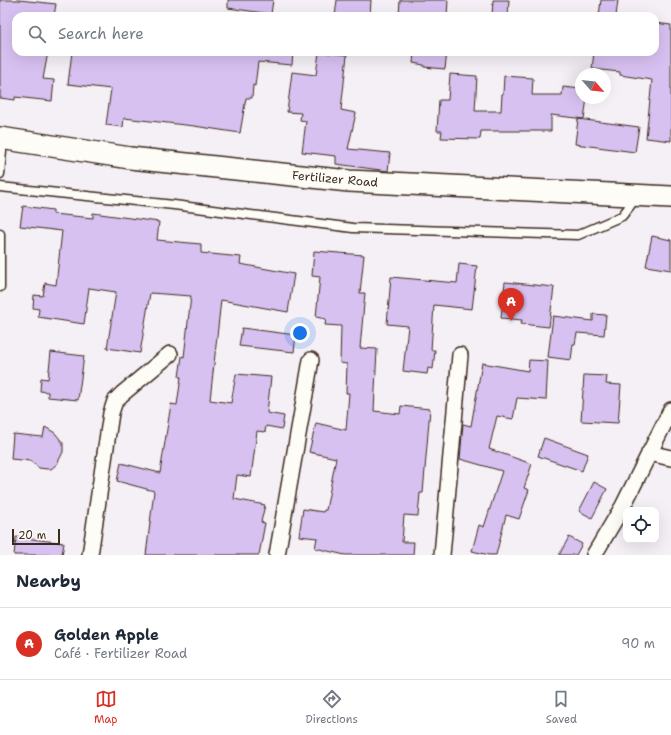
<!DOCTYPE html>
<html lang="en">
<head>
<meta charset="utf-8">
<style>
	:root { --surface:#fff; --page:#f6f6f7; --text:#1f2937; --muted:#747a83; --line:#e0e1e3; --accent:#d93025 }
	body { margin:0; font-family:"Shantell Sans",sans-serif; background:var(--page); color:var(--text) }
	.controls { position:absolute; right:12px; bottom:12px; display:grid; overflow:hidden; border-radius:8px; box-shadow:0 4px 16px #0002 }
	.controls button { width:36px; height:36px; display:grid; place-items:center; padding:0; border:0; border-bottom:1px solid var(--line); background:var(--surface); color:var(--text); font:20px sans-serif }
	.compass { position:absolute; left:575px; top:68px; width:36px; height:36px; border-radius:50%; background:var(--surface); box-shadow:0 4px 16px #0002; rotate:118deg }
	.scale { position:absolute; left:12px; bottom:10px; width:48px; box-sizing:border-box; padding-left:4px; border:2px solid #3b2a1e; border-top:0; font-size:11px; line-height:14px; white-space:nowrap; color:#3b2a1e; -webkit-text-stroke:3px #fdfcf7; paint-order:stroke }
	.you { position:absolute; left:300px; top:333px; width:14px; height:14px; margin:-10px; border:3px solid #fff; border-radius:50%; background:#1a73e8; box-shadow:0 0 0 6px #1a73e833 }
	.badge { display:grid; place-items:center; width:26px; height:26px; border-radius:50%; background:var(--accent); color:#fff; font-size:13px; font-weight:700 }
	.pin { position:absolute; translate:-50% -33px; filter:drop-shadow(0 1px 2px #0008) }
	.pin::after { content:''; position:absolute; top:21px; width:14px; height:12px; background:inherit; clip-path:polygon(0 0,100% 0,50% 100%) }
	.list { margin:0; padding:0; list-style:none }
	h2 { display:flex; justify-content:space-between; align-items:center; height:52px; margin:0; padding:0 16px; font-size:17px }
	h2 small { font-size:13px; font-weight:400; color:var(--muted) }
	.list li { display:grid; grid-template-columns:26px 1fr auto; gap:12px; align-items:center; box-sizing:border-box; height:72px; padding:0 16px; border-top:1px solid var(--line) }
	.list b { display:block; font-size:15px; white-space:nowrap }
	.list p { margin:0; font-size:13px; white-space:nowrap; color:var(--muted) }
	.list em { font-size:13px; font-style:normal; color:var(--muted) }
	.icon { flex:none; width:22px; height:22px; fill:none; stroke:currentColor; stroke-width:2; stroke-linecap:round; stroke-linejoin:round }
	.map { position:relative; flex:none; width:671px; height:555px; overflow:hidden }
	.search { position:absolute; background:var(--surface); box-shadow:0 4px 16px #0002; left:12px; right:12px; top:12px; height:44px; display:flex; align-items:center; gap:10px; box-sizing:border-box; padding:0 14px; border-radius:12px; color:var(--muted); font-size:15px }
	.sheet { height:124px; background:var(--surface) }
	nav { display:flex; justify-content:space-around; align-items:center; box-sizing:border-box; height:56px; border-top:1px solid var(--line); background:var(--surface); font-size:11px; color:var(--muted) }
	nav a { display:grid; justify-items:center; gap:2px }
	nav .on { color:var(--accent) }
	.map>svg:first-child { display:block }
	.building { fill:#d7c1f1; stroke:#3b2a1e }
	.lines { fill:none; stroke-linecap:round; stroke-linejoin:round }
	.lane-casing { stroke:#3b2a1e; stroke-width:11 }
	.street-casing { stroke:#3b2a1e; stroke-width:18 }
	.secondary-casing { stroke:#3b2a1e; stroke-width:24 }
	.lane { stroke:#fdfcf7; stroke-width:8 }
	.street { stroke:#fdfcf7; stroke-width:15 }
	.secondary { stroke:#fdfcf7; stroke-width:21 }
	.labels { text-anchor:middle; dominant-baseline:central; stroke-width:3.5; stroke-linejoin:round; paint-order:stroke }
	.street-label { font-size:12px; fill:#3b2a1e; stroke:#fdfcf7 }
</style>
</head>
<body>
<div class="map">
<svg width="671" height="555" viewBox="0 0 671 555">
	<rect width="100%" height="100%" fill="#f5f0f6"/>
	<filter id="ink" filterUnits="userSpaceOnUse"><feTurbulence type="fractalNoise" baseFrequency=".025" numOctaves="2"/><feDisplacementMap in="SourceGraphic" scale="8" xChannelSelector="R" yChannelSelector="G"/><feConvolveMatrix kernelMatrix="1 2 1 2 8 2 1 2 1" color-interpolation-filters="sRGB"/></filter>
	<g filter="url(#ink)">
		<path class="building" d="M0,0H19L56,4L54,16H16V52H48L43,79L54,80L52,101L15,97V100L0,98Z
			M228,0H273L271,14L228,8Z
			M337,0H371L370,16H335Z
			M400,0H448L447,16H399Z
			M493,0H509L508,16H492Z
			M601,0H618L616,16H599Z
			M655,23L671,25V141L646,138L652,80L620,75V72L592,69L594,52H655Z
			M72,52H293L292,65L258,62L255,86L253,85L252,98H246L240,133L194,126L124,118L123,127L106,125L111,89L68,84Z
			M319,52L347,55L341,110L356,113L348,149L390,153L388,171L336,164V156L302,152L306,121L300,120L301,113L287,112L292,72L316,75Z
			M414,52H447L445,69L424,67V65L413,63Z
			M450,74L477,76L475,111H501L502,94H503L504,76L533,78L532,95H562L563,87L581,89V98H587L584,119L551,115V131H481L480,139L441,138L442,131H437L439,100H448Z
			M578,119L639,127L635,152L575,144Z
			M23,206L53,210V214L93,218V213L159,222L157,240L201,244V253L241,257L240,264L294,274L288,312L221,300L210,400L231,403L236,374L271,377L267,413L284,416L282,429L266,426L265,432L257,431L251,477L237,475L234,499L265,505L261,522L265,523L259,555H146L154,491L117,481L121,463L160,473L171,404L177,405L181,377H179L182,356L184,357L191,296L150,293L140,353L107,348L116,292L89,288L84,324L38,317L39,309L33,308L34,295L43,296L45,283L56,285L62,231L20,226Z
			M652,236L671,240V270L646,266Z
			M314,251L364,255L360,293H365L360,348L377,349L374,411L400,414L401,406L430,409L423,493H420L418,516L404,515L402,542H414L413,555H345L315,548L317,538L299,536L303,509L323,512L324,510H326L336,458L309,452L316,423L346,430L349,393H346L347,364L340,363L341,326L325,325L326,319L316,317L320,277L312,276Z
			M459,264L477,266L472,309L434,305L431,350H435L433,369L428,368L427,374L403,371L408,326L387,324L391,277L457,283Z
			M505,282L554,287L549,327L521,324L522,320L501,318Z
			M593,314L606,315L604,335L577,333L575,344H573L571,360L548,357L553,316L593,321Z
			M242,328L296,335L294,352L239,346Z
			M51,352L84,356L78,400L48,397V392L40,391L41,378L48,379Z
			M529,360L548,361L546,400L517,398L513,419L497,416L489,449L532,464L524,488L529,490L519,519L506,515L496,555H489L472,551L479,525L484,527L502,471L460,459L463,424L471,426L482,363L528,371Z
			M584,375L607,376L606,384L621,385L618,423L581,421Z
			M45,427L55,433L63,443V452L57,464L51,469H47L39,468L30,461L11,459L13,434L43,437Z
			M544,438L588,454L582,471L538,456Z
			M594,482L607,489L592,518L579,511Z
			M16,537L64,543L62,555H14Z
			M569,537L582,544L576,555H559Z"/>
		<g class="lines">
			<defs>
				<path id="lane" d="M0,174L3,139
					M0,187L174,205L353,228L578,235L622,216L636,198
					M0,234V287"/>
				<path id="street" d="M649,453L671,458
					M90,555L111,413L115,401L122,394L170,354
					M277,555L311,360
					M442,555L460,355
					M594,555L623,506L671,410"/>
				<path id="secondary" d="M0,138L130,158L349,181L671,197"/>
			</defs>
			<use href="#lane" class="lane-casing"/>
			<use href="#street" class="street-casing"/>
			<use href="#secondary" class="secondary-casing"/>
			<use href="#lane" class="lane"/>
			<use href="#street" class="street"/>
			<use href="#secondary" class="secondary"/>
		</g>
	</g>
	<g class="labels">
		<g class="street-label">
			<text transform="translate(335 179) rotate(5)">Fertilizer Road</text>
		</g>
	</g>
</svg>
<div class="controls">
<button><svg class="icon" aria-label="locate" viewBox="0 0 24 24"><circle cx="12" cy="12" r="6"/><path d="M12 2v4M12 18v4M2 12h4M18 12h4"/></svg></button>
</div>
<svg class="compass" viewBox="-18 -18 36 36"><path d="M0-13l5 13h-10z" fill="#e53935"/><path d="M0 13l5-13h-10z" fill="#747a83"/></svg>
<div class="scale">20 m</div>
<div class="you"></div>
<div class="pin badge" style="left:511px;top:321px">A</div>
<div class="search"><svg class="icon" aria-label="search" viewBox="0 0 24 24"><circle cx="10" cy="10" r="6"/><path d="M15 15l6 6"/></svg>Search here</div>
</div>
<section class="sheet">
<h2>Nearby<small></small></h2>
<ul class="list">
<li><span class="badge">A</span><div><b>Golden Apple</b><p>Café · Fertilizer Road</p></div><em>90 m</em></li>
</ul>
</section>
<nav>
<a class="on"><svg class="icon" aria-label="map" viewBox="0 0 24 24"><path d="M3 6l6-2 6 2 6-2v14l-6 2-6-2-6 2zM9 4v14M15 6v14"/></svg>Map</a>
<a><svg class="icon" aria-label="directions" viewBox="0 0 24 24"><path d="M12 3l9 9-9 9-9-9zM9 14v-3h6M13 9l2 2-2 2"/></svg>Directions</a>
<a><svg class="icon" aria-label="saved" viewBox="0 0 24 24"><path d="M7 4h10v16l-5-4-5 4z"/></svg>Saved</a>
</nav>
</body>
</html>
